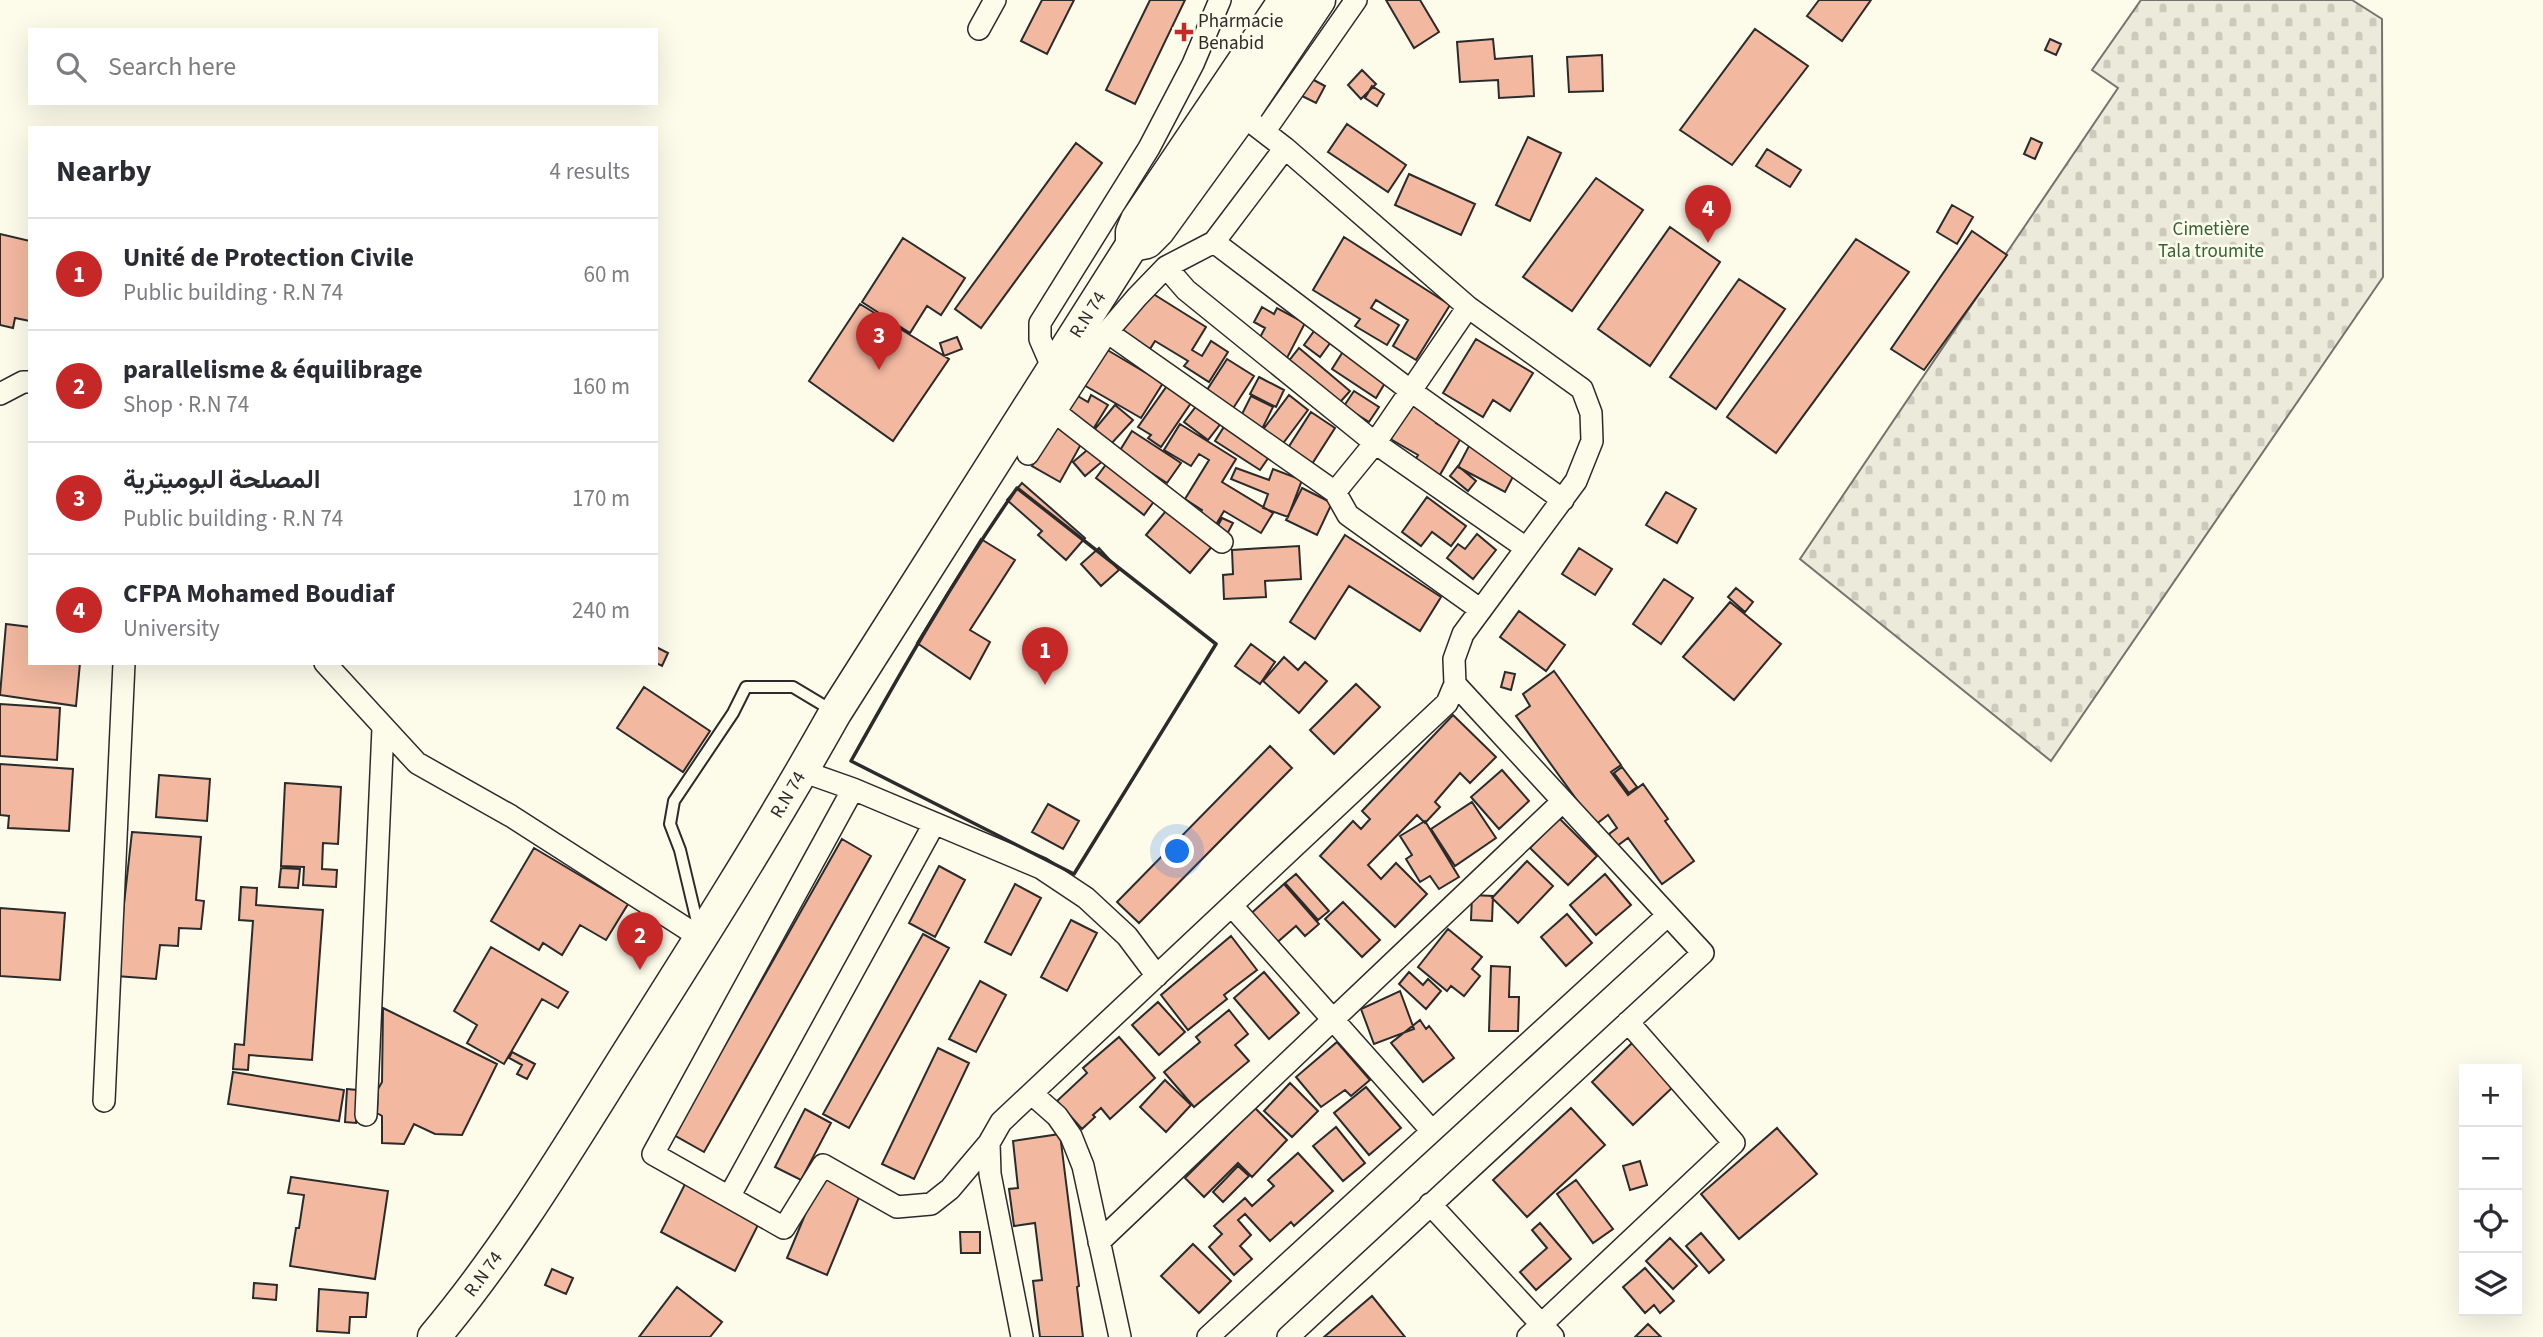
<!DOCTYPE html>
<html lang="en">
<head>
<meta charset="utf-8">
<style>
	:root { --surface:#fff; --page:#f2f2f3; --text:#2b2b33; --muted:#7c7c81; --line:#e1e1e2; --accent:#c62828 }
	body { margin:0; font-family:"Source Sans 3",Vazirmatn,sans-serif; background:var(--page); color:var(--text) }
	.controls { position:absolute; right:21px; bottom:21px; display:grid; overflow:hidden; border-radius:0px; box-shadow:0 7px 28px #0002 }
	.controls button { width:63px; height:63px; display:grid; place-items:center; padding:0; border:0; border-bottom:2px solid var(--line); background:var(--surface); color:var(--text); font:35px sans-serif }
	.you { position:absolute; left:1178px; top:852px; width:24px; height:24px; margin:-18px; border:5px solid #fff; border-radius:50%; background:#1a73e8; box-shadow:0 0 0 10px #1a73e833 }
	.badge { display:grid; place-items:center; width:46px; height:46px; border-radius:50%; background:var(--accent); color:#fff; font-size:23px; font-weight:700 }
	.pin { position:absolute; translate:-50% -58px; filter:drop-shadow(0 2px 4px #0008) }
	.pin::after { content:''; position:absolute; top:37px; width:24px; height:21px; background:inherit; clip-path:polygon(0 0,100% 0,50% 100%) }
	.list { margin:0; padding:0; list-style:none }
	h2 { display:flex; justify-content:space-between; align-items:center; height:91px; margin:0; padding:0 28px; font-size:30px }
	h2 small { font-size:23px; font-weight:400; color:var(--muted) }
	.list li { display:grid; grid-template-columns:46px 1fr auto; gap:21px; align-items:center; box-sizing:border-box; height:112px; padding:0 28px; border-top:2px solid var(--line) }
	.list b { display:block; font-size:26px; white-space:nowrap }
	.list p { margin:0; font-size:23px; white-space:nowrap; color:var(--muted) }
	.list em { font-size:23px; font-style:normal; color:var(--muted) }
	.icon { flex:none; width:38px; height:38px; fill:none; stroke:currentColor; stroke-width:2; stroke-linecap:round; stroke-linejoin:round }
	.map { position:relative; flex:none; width:2543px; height:1337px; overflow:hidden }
	.search { position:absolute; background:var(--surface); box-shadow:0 7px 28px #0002; left:28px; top:28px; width:630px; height:77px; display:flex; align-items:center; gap:18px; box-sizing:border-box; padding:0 24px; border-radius:0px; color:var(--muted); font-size:26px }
	.panel { position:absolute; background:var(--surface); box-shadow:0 7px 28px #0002; left:28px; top:126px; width:630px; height:539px; border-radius:0px }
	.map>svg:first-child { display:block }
	.cemetery { fill:url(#cemetery-stones); stroke:#74746e; stroke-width:2 }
	.building { fill:#f2b8a0; stroke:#2b2b2b; stroke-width:2 }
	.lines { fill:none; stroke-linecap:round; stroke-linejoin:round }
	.service-casing { stroke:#2b2b2b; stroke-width:14 }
	.minor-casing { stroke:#2b2b2b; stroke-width:24 }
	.primary-casing { stroke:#2b2b2b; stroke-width:35 }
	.service { stroke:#fdfbea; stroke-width:10 }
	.minor { stroke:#fdfbea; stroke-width:21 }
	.primary { stroke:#fdfbea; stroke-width:32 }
	.wall { stroke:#2b2b2b; stroke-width:3.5 }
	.poi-dot { fill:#c62828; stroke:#fdfbea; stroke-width:2.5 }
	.labels { text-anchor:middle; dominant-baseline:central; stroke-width:5; stroke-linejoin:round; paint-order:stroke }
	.poi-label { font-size:19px; fill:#2b2b2b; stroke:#fdfbea; text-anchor:start }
	.park-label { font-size:19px; fill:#34623c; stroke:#fdfbea }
	.street-label { font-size:19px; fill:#2b2b2b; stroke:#fdfbea }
</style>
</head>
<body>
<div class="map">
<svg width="2543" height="1337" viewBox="0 0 2543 1337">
	<defs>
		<pattern id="cemetery-stones" width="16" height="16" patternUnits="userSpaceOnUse" patternTransform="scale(1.75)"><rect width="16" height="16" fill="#ecebdb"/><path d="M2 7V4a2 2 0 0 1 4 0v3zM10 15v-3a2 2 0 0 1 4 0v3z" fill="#cbcabc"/></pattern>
	</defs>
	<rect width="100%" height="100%" fill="#fdfbea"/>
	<path class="cemetery" d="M2141,0H2352L2382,19L2383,277L2051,761L1800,559L2118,88L2092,70Z"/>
	<path class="building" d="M1042,0H1074L1047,54L1021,41Z
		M1150,0H1185L1135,104L1106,90Z
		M1386,0H1420L1439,32L1414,48Z
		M1819,0H1871L1842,41L1807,16Z
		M1755,29L1808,66L1732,165L1680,130Z
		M1493,39L1495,59L1532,56L1534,96L1499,98L1498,80L1460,82L1457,42Z
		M2050,39L2061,44L2056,55L2045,50Z
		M1602,55L1603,91L1569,92L1567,57Z
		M1362,70L1376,84L1361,99L1348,85Z
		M1310,78L1325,86L1316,103L1302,96Z
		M1372,86L1384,94L1377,106L1365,98Z
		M1347,124L1406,165L1388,192L1328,152Z
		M1528,137L1561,153L1530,221L1496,205Z
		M2031,138L2042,143L2035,159L2024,154Z
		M1076,143L1102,163L981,328L955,309Z
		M1767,149L1801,170L1790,187L1756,166Z
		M1409,174L1475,204L1461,235L1395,205Z
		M1596,178L1643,210L1572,311L1523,277Z
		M1952,205L1973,217L1957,244L1937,232Z
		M1670,227L1720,262L1650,366L1598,329Z
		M1972,231L2007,255L1924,370L1891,349Z
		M0,234L30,241V321L15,318L13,328L0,325Z
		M1344,237L1450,305L1416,360L1393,346L1408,320L1376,300L1371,308L1399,325L1387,345L1355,326L1360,319L1313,290Z
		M903,238L965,278L941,315L927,306L910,333L862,302Z
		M1856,239L1909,272L1776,453L1727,417Z
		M1739,279L1785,309L1716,409L1670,377Z
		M1147,290L1206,327L1192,350L1202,356L1211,341L1228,352L1209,382L1184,366L1188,361L1155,341L1150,349L1122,331Z
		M860,304L949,359L893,441L809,381Z
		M1262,307L1274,314L1277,308L1305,323L1287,358L1257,343L1265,328L1254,322Z
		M1317,327L1333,339L1320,357L1304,345Z
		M957,337L962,349L944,356L940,343Z
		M1476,339L1533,373L1510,411L1493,400L1483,417L1443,393Z
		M1104,348L1163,383L1141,418L1082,384Z
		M1299,348L1350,391L1334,409L1284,367Z
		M1344,350L1388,378L1376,398L1332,369Z
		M1227,359L1254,376L1232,410L1205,393Z
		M1259,377L1284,390L1276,407L1250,394Z
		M1169,383L1193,400L1161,447L1148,438L1151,435L1138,427Z
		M1354,391L1379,407L1369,422L1344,406Z
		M1076,395L1088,402L1091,395L1108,405L1092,431L1064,415Z
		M1289,395L1308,410L1281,446L1262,431Z
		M1251,396L1273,407L1260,433L1238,422Z
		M1410,398L1440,415L1436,423L1461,438L1437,480L1412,465L1418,455L1387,437Z
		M1201,400L1225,418L1208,440L1184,422Z
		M1115,405L1133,420L1111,444L1094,430Z
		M1311,412L1335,428L1310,467L1286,451Z
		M1057,421L1085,437L1060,482L1032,466Z
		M1227,422L1273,451L1260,470L1215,441Z
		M1180,424L1236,459L1222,482L1273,513L1261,533L1224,511L1214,528L1198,518L1202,510L1185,499L1209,460L1199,454L1191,466L1164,450Z
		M1132,431L1181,463L1167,483L1119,452Z
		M1470,444L1517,469L1505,492L1458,467Z
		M1092,446L1104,460L1085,476L1073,462Z
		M1110,459L1158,496L1144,515L1096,478Z
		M1458,466L1476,481L1468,491L1450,476Z
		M1236,468L1269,480L1273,469L1302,480L1288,517L1263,508L1268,494L1231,479Z
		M1022,483L1085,538L1066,560L1038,535L1042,531L1007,500Z
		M1302,488L1332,503L1317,535L1286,520Z
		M1666,492L1696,509L1677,543L1646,525Z
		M1427,497L1466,526L1451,546L1432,532L1421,546L1402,532Z
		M1170,506L1214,544L1190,573L1146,535Z
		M1222,518L1233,523L1225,538L1214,533Z
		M1477,534L1496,550L1473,579L1447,558L1458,544L1465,549Z
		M1345,535L1441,597L1420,631L1349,586L1315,639L1290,622Z
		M981,539L1015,560L970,630L990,642L970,679L917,643Z
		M1299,546L1301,579L1265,581L1266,597L1224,599L1223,575L1233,574L1232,550Z
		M1099,548L1119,570L1101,586L1081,564Z
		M1579,548L1612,569L1595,595L1562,574Z
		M1664,579L1693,598L1661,644L1633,624Z
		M1736,588L1753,602L1745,612L1728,597Z
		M1730,602L1781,644L1734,700L1683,657Z
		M1519,611L1565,645L1546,671L1500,637Z
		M6,624L30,627V663H80L76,706L0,695Z
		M1251,644L1275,662L1260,684L1235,666Z
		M656,647L668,653L662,666L656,663Z
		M1284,657L1298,670L1305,662L1327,681L1299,713L1263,681Z
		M1554,671L1621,765L1611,772L1628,795L1643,784L1668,819L1665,821L1694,861L1662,884L1628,838L1617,846L1609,834L1617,828L1608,815L1595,825L1516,716L1530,706L1523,694Z
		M1505,672L1515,674L1511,690L1501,687Z
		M1356,684L1380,707L1334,754L1310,730Z
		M644,687L710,731L683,772L617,728Z
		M0,704L60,708L57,760L0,756Z
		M1453,715L1496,757L1470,783L1460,773L1435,802L1440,807L1425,823L1417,815L1368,865L1381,879L1396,863L1427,894L1395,927L1320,856L1353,821L1361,829L1370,819L1362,811Z
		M1270,746L1292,768L1139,923L1117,902Z
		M0,764L73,769L69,831L8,828L9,816L0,815Z
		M1622,767L1637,787L1629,793L1614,773Z
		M1502,770L1529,801L1499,829L1471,797Z
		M159,775L210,779L207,821L156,817Z
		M285,783L341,787L338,844L323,843L322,869L337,870L336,887L303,885L304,867L281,866Z
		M1472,802L1496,838L1455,866L1431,829Z
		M1048,804L1079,821L1063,849L1032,832Z
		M1559,818L1597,856L1568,885L1530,848Z
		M1425,821L1459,877L1439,889L1430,876L1420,882L1406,859L1412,855L1400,836Z
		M132,832L201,837L196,900L204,901L201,929L179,928L178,946L160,945L156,979L116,976Z
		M842,839L871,856L704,1152L674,1135Z
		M534,848L628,904L606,940L580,925L562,955L543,943L539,950L491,921Z
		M1527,861L1553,886L1518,923L1492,898Z
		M939,866L965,880L935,937L909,923Z
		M281,868L300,869L298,888L279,887Z
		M1296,874L1329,911L1318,920L1285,883Z
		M1605,874L1631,905L1596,935L1570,905Z
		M1015,884L1041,898L1011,955L985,942Z
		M1284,884L1319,924L1305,936L1296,926L1273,946L1247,917Z
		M241,887L257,888L256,905L323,910L312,1060L249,1055L248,1070L233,1069L235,1044L244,1045L253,921L239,920Z
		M1472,895L1493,896L1492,921L1471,920Z
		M1343,902L1380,940L1362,957L1325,919Z
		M0,908L65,913L60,980L0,976Z
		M1567,914L1592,943L1566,966L1541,937Z
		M1071,920L1097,933L1067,991L1041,977Z
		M1448,929L1482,957L1472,969L1480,976L1464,996L1451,986L1447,991L1418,967Z
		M923,934L949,948L849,1128L823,1114Z
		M1231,936L1257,970L1224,995L1227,999L1188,1030L1161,995Z
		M491,947L568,992L558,1008L542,999L504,1064L467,1043L477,1025L454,1011Z
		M1491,966L1510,967L1509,997H1519L1518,1031H1489Z
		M1264,972L1299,1013L1269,1039L1234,998Z
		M1409,972L1423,985L1428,979L1441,991L1426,1009L1399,984Z
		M980,981L1006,995L976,1052L949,1039Z
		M1400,991L1414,1029L1374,1044L1361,1009Z
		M1158,1002L1185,1032L1159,1055L1132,1025Z
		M383,1008L497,1064L462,1135L435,1134L414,1124L404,1144L382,1143V1116L377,1113L378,1089L382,1082Z
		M1229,1010L1248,1034L1235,1045L1249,1061L1194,1107L1164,1072L1200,1042L1196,1037Z
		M1420,1020L1426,1029L1429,1026L1454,1058L1423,1082L1391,1043Z
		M1119,1037L1155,1078L1110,1119L1101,1108L1093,1115L1095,1117L1082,1129L1057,1101L1087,1073L1083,1068Z
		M1337,1042L1370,1080L1351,1096L1345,1090L1321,1107L1296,1077Z
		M1632,1043L1674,1086L1633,1125L1592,1082Z
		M938,1048L969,1063L914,1179L882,1164Z
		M512,1052L535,1064L527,1079L517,1074L522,1065L509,1058Z
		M233,1072L344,1090L339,1121L228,1104Z
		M1165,1080L1191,1105L1166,1132L1140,1107Z
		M1290,1083L1318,1111L1292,1137L1264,1111Z
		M1366,1087L1401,1128L1369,1155L1334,1113Z
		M347,1089L357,1090L356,1123L345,1122Z
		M1255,1108L1287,1140L1252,1177L1238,1163L1204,1197L1185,1178Z
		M1571,1108L1605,1145L1527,1217L1493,1180Z
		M805,1109L831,1123L801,1180L775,1167Z
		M1336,1127L1365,1163L1343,1181L1313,1146Z
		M1777,1128L1817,1174L1739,1239L1701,1194Z
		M1060,1134L1079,1286L1077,1287L1083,1337H1040L1033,1281L1042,1280L1035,1223L1014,1226L1009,1189L1018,1188L1013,1141Z
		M1298,1153L1333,1191L1294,1226L1291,1222L1270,1241L1245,1214L1238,1220L1251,1235L1240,1246L1252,1259L1234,1275L1209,1247L1222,1234L1214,1226L1245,1198L1252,1206L1274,1186L1268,1180Z
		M1640,1161L1647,1185L1630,1190L1623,1166Z
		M1238,1166L1249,1176L1223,1202L1213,1192Z
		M822,1174L862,1190L827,1275L787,1258Z
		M291,1177L388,1191L375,1279L290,1266L296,1228H299L304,1195L288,1193Z
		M1576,1180L1613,1229L1593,1243L1557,1194Z
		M686,1182L760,1221L735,1271L661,1232Z
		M1540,1223L1571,1259L1536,1290L1520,1272L1547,1248L1532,1230Z
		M960,1232H980V1253H961Z
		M1701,1233L1724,1260L1709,1273L1686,1246Z
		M1670,1238L1697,1266L1673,1289L1646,1261Z
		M1193,1244L1231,1281L1199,1313L1161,1276Z
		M1645,1268L1674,1301L1660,1313L1654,1305L1645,1313L1623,1287Z
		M552,1269L573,1278L566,1294L545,1285Z
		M254,1283L277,1285L276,1300L253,1298Z
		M677,1287L722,1322L710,1337H639Z
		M319,1289L368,1293L366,1317H350L349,1333L317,1331Z
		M1372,1296L1405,1337H1324Z
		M1648,1324L1661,1337H1635Z"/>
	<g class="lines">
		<defs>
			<path id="service" d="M699,930L680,850L670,824L674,801L733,713L746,687H793L833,711"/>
			<path id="minor" d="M979,29L995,0
				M1264,132L1356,0
				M1285,148L1214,242L1166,267L1186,290L1375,443L1526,548
				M1214,242L1411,391L1563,500
				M1107,332L1335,492L1348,515L1481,610
				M1053,369L1040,339V323L1149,148L1193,64L1220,0
				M0,394L23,382H30
				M1055,412L1222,542
				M1028,454L1107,332L1137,297L1166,267
				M1335,492L1375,443L1468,307
				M325,663L417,763L511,816L701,938
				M802,771L853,789L1041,868L1086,898L1127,936L1157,976
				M853,789L653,1154L784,1228L823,1165L897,1207L931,1204L950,1189L989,1143
				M1232,906L1432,1131
				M1032,1094L1057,1116L1071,1136L1083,1166L1120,1337
				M104,1101L124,663
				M366,1115L383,728
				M729,1197L934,824
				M1430,1204L1553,1337
				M1099,1242L1563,801
				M1022,1337L990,1174L989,1143L1001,1122L1447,703L1455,684L1454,659L1463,634L1576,481L1592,441L1591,413L1582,389L1468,307L1285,148L1242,115
				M1208,1337L1668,915
				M1288,1337L1703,953L1455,684
				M1528,1337L1734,1143L1628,1022"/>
			<g id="primary">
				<path d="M1132,245L1147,242L1158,231L1242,115L1319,0"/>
				<path id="s1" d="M434,1337C508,1249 567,1150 628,1053C699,941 770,829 835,713L1132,245V232L1137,220L1285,0"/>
			</g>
		</defs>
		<use href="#service" class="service-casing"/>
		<use href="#minor" class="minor-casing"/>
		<use href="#primary" class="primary-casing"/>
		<use href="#service" class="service"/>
		<use href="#minor" class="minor"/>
		<use href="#primary" class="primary"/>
		<path class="wall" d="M1017,488L1216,644L1074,874L851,761C903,668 956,575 1017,488Z"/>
	</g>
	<path class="poi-dot" d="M1180.5 21.5h7v7h7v7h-7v7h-7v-7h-7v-7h7z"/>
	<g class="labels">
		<g class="poi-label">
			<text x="1198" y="21">Pharmacie<tspan x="1198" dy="22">Benabid</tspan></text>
		</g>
		<g class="park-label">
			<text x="2211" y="229">Cimetière<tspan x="2211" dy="22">Tala troumite</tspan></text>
		</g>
		<g class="street-label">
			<text stroke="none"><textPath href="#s1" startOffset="1214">R.N 74</textPath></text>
			<text stroke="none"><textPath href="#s1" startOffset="648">R.N 74</textPath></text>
			<text stroke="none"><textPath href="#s1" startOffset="80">R.N 74</textPath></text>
		</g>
	</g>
</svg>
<div class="controls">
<button>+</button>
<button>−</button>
<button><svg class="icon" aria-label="locate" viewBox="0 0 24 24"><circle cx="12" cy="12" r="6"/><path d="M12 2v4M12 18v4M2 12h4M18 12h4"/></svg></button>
<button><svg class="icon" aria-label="layers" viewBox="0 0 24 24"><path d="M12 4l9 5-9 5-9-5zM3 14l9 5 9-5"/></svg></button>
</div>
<div class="you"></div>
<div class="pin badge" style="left:1045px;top:685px">1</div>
<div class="pin badge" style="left:640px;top:970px">2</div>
<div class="pin badge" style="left:879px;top:370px">3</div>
<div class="pin badge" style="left:1708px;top:243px">4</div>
<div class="search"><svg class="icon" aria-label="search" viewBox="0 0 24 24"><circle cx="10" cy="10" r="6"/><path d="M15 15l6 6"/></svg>Search here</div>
<section class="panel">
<h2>Nearby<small>4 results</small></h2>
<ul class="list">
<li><span class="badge">1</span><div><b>Unité de Protection Civile</b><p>Public building · R.N 74</p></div><em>60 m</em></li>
<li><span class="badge">2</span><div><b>parallelisme &amp; équilibrage</b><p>Shop · R.N 74</p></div><em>160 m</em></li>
<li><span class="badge">3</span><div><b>المصلحة البوميترية</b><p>Public building · R.N 74</p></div><em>170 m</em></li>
<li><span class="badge">4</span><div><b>CFPA Mohamed Boudiaf</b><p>University</p></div><em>240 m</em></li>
</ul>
</section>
</div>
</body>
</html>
